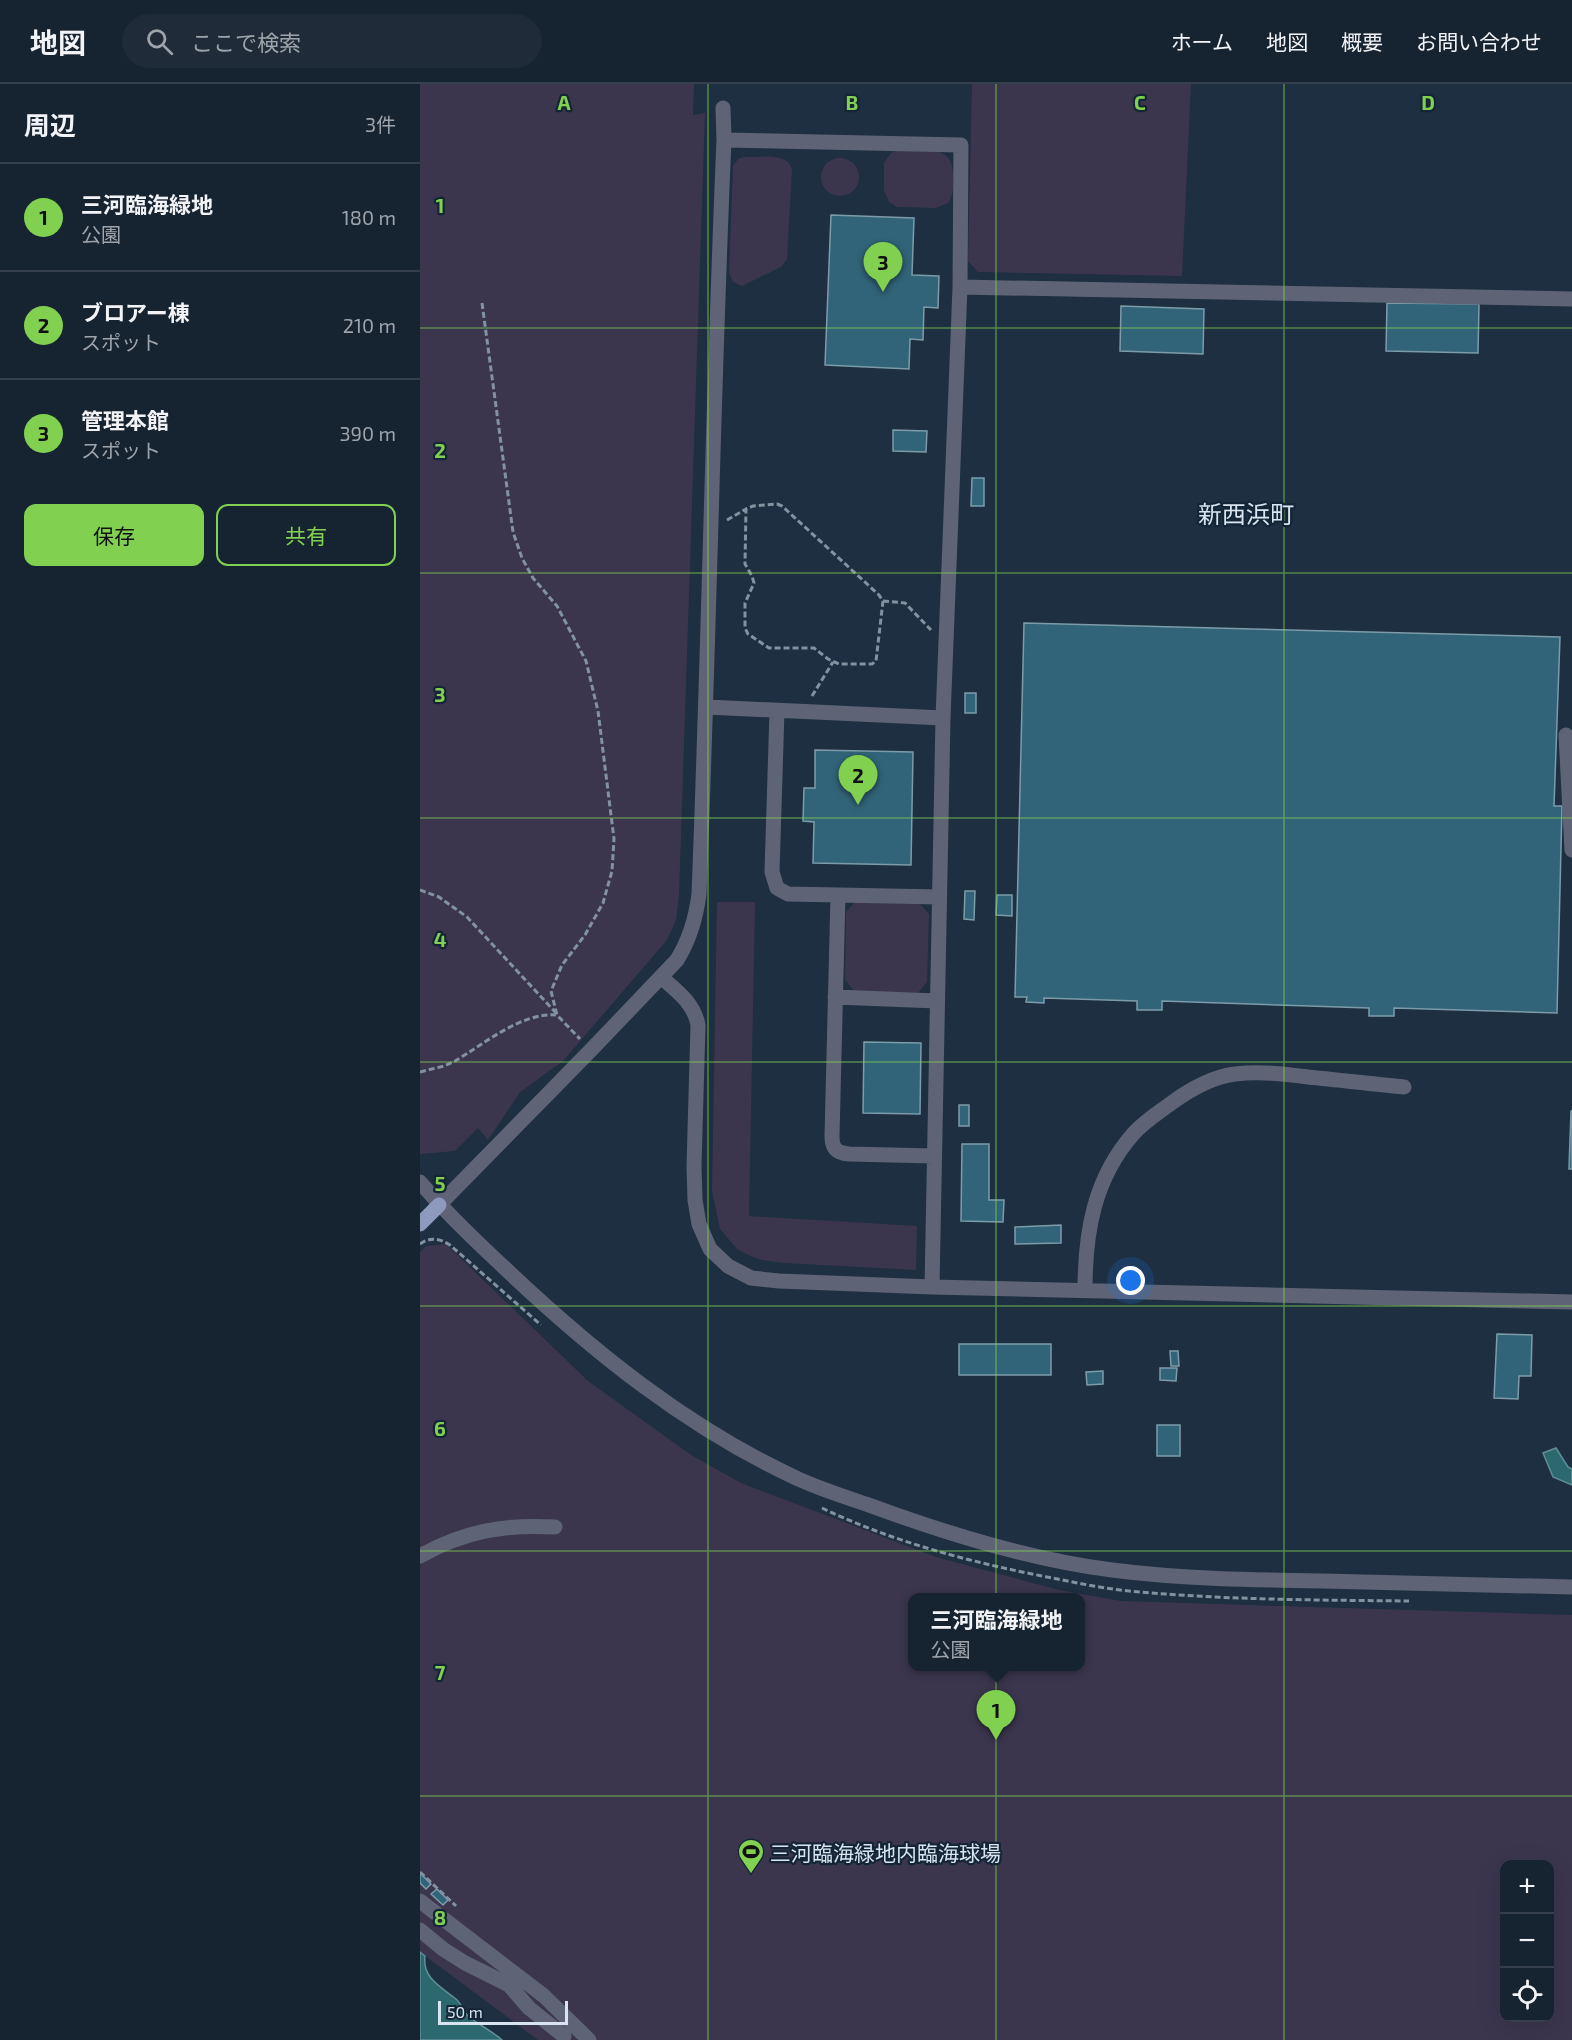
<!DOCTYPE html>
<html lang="ja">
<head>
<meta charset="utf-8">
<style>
	:root { --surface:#162330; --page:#1f2b38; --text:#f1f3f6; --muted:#9ea4ab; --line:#35404c; --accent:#81d050 }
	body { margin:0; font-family:"Exo 2","Noto Sans JP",sans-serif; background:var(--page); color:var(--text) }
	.controls { position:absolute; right:18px; bottom:18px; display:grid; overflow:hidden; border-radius:12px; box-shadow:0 6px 24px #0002 }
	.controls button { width:54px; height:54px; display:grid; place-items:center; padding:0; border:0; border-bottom:2px solid var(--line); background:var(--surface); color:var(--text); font:30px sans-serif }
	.scale { position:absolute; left:18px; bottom:15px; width:130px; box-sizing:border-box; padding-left:6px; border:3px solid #d8e4ef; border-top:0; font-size:16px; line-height:21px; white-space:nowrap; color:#d8e4ef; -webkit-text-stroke:4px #132536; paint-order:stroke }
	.you { position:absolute; left:711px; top:1197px; width:21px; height:21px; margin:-15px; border:4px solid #fff; border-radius:50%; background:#1a73e8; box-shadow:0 0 0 9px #1a73e833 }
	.badge { display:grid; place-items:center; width:39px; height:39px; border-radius:50%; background:var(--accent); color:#111; font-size:20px; font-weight:700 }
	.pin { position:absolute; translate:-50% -50px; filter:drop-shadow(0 2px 3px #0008) }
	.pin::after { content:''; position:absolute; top:32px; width:21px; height:18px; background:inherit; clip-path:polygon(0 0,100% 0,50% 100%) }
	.popup { position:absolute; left:488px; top:1509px; width:177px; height:78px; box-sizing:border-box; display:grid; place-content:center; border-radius:12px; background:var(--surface); filter:drop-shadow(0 2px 4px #0005); font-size:20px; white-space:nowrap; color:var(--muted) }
	.popup b { font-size:22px; color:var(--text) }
	.popup::after { content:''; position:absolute; left:50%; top:100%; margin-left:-12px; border:12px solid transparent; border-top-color:var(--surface) }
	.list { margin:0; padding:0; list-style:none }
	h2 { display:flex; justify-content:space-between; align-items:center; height:78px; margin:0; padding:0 24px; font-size:26px }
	h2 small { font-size:20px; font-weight:400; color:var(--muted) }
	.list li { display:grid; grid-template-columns:39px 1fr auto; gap:18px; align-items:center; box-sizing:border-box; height:108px; padding:0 24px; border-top:2px solid var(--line) }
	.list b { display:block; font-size:22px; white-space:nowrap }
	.list p { margin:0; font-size:20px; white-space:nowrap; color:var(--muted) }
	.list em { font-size:20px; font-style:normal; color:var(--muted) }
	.actions { display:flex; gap:12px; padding:18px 24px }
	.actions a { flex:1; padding:14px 0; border:2px solid var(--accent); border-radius:12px; text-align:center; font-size:21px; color:var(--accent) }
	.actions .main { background:var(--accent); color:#111 }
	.icon { flex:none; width:33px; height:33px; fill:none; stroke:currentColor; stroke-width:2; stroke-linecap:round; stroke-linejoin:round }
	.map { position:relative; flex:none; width:1152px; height:1956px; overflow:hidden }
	header { display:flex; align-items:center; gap:36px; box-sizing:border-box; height:84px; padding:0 30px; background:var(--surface); border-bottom:2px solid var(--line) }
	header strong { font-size:28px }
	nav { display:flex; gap:33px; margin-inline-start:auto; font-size:21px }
	.search { width:420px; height:54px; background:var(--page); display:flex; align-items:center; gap:15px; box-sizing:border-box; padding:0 21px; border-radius:33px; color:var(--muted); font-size:22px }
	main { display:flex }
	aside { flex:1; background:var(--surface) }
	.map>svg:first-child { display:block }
	.green { fill:#3b364e; fill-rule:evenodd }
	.water { fill:#2c696f; stroke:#608e95; stroke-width:1.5 }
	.building { fill:#316478; stroke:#7d9caa; stroke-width:1.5 }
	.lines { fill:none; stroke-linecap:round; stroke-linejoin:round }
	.path { stroke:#8392a0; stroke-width:3; stroke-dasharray:6 3; stroke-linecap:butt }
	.minor { stroke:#5e6475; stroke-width:15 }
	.major { stroke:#8e9abd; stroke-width:15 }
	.grid { fill:none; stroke:#81d050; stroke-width:1.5; stroke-opacity:0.55 }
	.labels { text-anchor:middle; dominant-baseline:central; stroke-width:4.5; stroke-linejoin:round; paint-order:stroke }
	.poi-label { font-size:21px; fill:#d8e4ef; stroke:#132536; text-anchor:start }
	.quarter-label { font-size:24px; fill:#d8e4ef; stroke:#132536 }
	.grid-label { font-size:20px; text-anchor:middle; font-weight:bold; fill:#81d050; stroke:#132536; stroke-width:4.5; stroke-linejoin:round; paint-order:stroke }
</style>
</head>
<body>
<header>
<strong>地図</strong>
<div class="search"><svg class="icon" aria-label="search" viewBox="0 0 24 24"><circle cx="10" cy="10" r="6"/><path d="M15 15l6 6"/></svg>ここで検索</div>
<nav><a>ホーム</a><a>地図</a><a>概要</a><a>お問い合わせ</a></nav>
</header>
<main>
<aside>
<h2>周辺<small>3件</small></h2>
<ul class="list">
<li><span class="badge">1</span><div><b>三河臨海緑地</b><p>公園</p></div><em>180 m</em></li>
<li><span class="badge">2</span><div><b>ブロアー棟</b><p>スポット</p></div><em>210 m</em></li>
<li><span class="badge">3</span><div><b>管理本館</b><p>スポット</p></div><em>390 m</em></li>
</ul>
<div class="actions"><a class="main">保存</a><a>共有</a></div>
</aside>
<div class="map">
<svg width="1152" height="1956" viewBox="0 0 1152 1956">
	<rect width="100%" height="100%" fill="#1d2f40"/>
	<path class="green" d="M0,0H274L273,31L285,29L259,811L256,836L247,856L143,977L100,1008L68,1056L58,1044L35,1067L0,1070Z
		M552,0H771L762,192L558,188L548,177Z
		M478,66C503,67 533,59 533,91C533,101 534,110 528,119L516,124L477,123L469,118L464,106V79L471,69Z
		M324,73C338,74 367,67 372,85L367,175L361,183L322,202L313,198L309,189L313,82L318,75Z
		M401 93a19 19 0 1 1 38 0a19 19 0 1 1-38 0Z
		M297,818H335L329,1132L497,1142L496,1186L364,1179L342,1176L328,1171L317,1165L300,1145L292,1107Z
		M435,818L500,820L509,830L507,898L498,909L434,907L425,896L426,828Z
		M26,1160L168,1297L271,1371L321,1399L516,1473L639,1506L701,1517L1152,1531V1956H118L0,1868V1168L6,1162ZM492,1514H660V1582H492ZM1084,1780H1130V1934H1084Z"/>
	<path class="water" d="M1136,1364L1148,1383L1152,1385V1401L1133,1393L1123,1369Z
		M0,1868L5,1872C2,1894 21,1903 36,1915C41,1919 43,1926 47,1931C57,1940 72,1947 82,1956H0Z"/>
	<path class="building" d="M411,131L494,134L492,191L519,192L518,224L504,223L503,256L490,255L489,285L405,281Z
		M967,219L1059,220L1058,269L966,267Z
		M701,222L784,225L783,270L700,267Z
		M473,346L507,347L506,368L473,367Z
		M552,394H564V422H551Z
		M604,539L1140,553L1134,722H1142L1137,929L974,924V932H949V924L742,917V926H717V917L624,914V919L606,918L607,913H595Z
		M545,609H556V629H545Z
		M395,666L493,668L491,781L393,779L394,738L383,737L384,704H395Z
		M545,807H555L554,836L544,835Z
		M577,811H592V832L576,831Z
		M444,958L501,959L500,1030L443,1029Z
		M539,1021H549V1042H539Z
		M1151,1027H1152V1085H1149Z
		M542,1060H569V1116H584L583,1138L541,1137Z
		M641,1141V1159L595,1160V1143Z
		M1077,1250L1112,1251L1111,1292H1099L1098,1315L1074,1314Z
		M539,1260H631V1291H539Z
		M750,1267H758L759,1282H751Z
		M740,1284H757L756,1297L740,1296Z
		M683,1287V1300L667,1301L666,1288Z
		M737,1341H760V1372H737Z
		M0,1789L11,1800L6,1805L0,1799Z
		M17,1805L28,1816L23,1821L11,1810Z"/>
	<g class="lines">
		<path class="path" d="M62,219L93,448L102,474L113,494L137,522L166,577L178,627L194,755L192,787L183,819L165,851L142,881L131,907L137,931L160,955
			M357,420L362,422L459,511L463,517L456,577L452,580H419L408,575L394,564H349L328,550L325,544V519L334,499L332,492L325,480L326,425L333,422Z
			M307,436L326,425
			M463,517L485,519L511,546
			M392,612L413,578
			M0,806L19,813L47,833L137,930
			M0,988L24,982L35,977C64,960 102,928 136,931
			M0,1160C10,1153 19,1154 30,1161L121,1241
			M402,1424C473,1458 550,1478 627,1493C658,1499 690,1506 721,1508C810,1516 900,1516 989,1517
			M0,1788L36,1822"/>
		<path class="minor" d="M303,24L304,56
			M540,203L1152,215
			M287,623L523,634
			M357,627L352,788L357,804L368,810L519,813
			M1146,651L1152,766
			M418,811L412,1052C412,1064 416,1069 429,1070L514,1072
			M241,893C257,907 274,919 278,941L274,1082L275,1116L279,1140L290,1165L308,1182L331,1194L359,1197L512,1203L1152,1218
			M415,913L517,917
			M0,1098C28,1131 59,1160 90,1189C175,1269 267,1343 374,1393C397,1404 422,1412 446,1420C525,1449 608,1475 692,1486C762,1495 833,1496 903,1497C986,1499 1069,1501 1152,1503
			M19,1121L171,966L257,876C270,855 276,834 279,810C289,559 293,307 304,56L541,61L540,203L523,634L512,1203
			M665,1206C665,1148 674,1094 714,1049C724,1038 738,1029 750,1020C769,1006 791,993 815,990C840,987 864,990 888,993C920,996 952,1000 984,1003
			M0,1472C45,1447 85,1440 135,1443
			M0,1817L124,1912L169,1956
			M0,1846L23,1865L45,1879L89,1901L109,1924L144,1952"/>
		<path class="major" d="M0,1140L19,1121"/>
	</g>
	<path class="grid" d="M288,0V1956M576,0V1956M864,0V1956M0,244H1152M0,489H1152M0,734H1152M0,978H1152M0,1222H1152M0,1467H1152M0,1712H1152"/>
	<defs>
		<symbol id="stadium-pin" viewBox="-11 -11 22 30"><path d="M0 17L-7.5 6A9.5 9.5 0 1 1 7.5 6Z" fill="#81d050" stroke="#132536"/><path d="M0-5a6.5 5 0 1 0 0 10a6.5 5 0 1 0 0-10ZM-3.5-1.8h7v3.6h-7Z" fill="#111"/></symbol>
	</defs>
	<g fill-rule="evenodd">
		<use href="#stadium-pin" x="316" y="1753" width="30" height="40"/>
	</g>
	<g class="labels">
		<g class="poi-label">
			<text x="350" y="1768">三河臨海緑地内臨海球場</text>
		</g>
		<g class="quarter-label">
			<text x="826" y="429">新西浜町</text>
		</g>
	</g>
	<g class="grid-label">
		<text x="144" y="26">A</text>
		<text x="432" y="26">B</text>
		<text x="720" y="26">C</text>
		<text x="1008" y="26">D</text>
		<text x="20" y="129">1</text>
		<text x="20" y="374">2</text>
		<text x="20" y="618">3</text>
		<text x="20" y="863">4</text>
		<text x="20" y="1107">5</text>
		<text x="20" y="1352">6</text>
		<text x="20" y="1596">7</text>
		<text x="20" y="1841">8</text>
	</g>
</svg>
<div class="controls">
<button>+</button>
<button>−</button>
<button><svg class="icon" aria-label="locate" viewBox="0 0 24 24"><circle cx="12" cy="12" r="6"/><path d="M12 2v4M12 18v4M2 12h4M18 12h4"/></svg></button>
</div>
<div class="scale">50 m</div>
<div class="you"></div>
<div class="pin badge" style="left:576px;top:1656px">1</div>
<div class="popup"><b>三河臨海緑地</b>公園</div>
<div class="pin badge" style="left:438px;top:721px">2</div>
<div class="pin badge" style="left:463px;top:208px">3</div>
</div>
</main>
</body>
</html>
